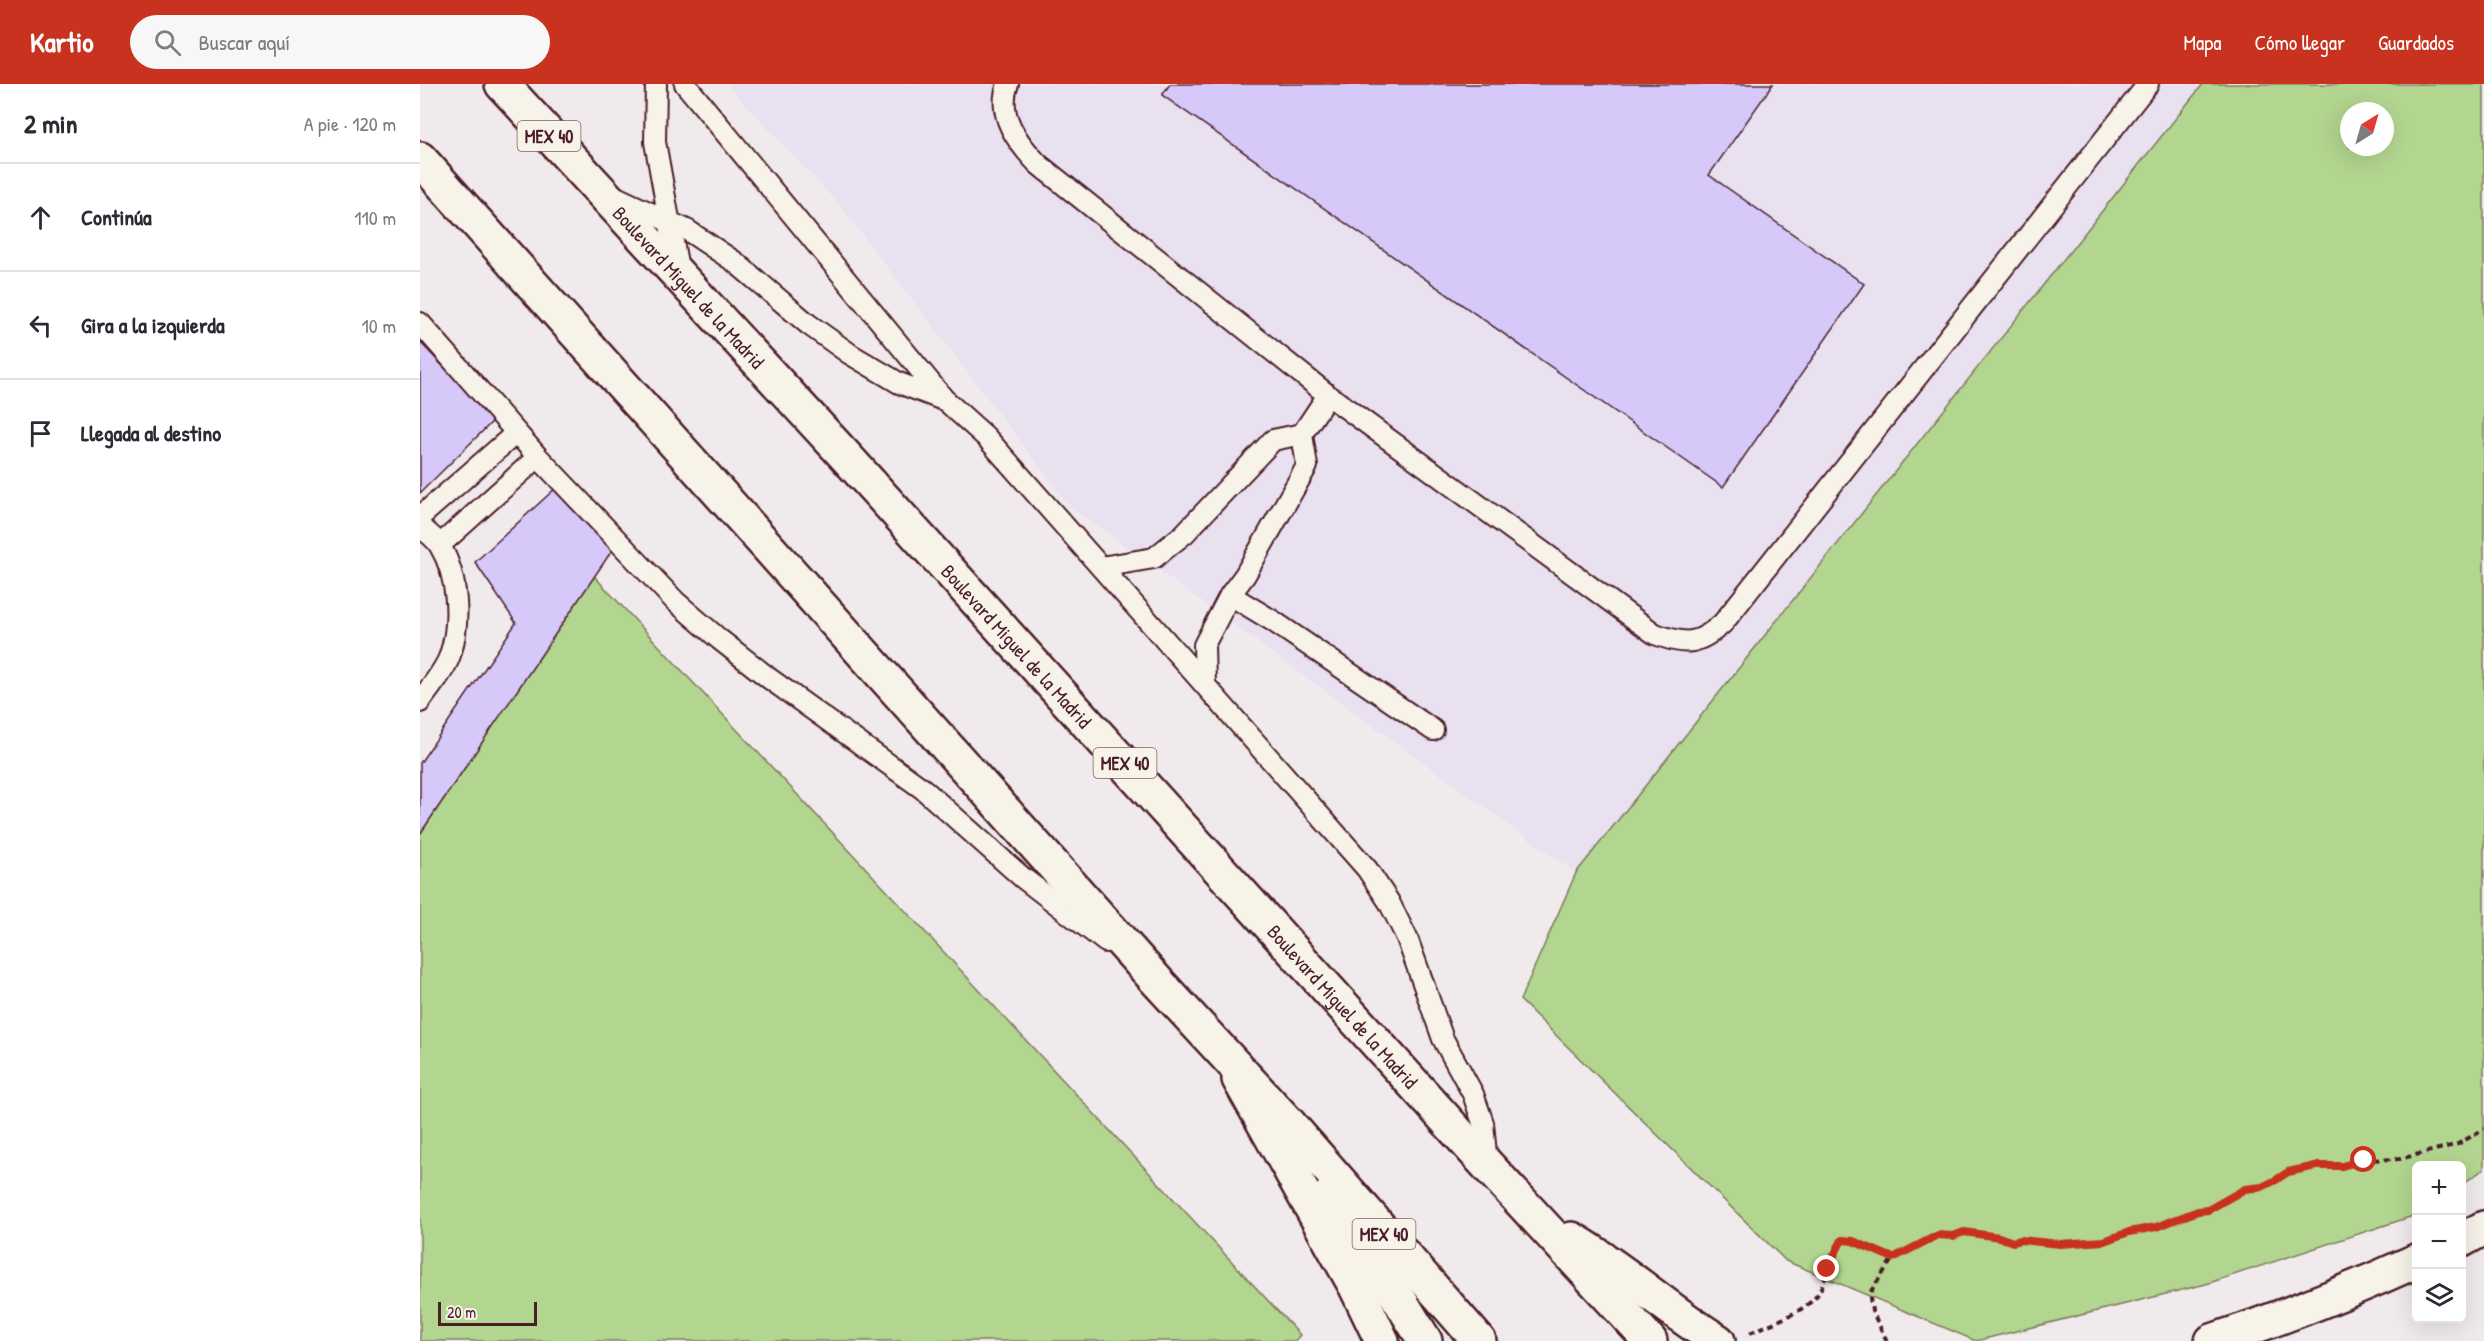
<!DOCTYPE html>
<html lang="es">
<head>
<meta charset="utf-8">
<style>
	:root { --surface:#fff; --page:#f7f7f7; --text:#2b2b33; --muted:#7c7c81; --line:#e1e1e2; --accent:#c8321e }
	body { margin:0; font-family:"Patrick Hand",sans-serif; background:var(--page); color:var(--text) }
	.controls { position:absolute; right:18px; bottom:18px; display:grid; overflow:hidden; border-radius:9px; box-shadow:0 6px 24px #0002 }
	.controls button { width:54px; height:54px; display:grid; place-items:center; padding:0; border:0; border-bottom:2px solid var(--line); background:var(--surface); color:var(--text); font:30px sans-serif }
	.compass { position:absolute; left:1920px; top:18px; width:54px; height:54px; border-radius:50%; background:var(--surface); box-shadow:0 6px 24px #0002; rotate:37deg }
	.scale { position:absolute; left:18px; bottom:15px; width:99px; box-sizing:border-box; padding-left:6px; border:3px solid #4a1f2b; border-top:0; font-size:16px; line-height:21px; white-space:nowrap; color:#4a1f2b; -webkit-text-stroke:4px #f7f3e8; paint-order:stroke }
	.stop { position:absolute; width:18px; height:18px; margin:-14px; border:4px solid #c8321e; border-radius:50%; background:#fff }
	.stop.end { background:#c8321e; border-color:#fff; box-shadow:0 2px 6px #0008 }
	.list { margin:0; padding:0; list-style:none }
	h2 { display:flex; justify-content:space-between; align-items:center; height:78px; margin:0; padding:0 24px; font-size:26px }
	h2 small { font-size:20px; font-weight:400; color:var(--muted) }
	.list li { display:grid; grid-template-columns:39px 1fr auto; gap:18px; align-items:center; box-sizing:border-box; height:108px; padding:0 24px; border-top:2px solid var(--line) }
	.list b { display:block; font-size:22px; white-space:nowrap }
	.list em { font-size:20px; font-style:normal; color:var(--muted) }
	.icon { flex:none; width:33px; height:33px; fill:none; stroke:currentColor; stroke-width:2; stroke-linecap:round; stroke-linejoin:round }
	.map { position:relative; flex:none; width:2064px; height:1257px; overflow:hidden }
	header { display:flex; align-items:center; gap:36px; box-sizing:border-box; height:84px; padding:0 30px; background:var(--accent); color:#fff }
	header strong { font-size:28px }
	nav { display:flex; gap:33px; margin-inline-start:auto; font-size:21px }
	.search { width:420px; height:54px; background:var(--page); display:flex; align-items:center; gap:15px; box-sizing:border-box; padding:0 21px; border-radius:33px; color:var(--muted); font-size:22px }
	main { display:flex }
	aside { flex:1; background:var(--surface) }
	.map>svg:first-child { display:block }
	.built { fill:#e9e0f0 }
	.green { fill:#b2d58f; stroke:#7e7a5d; stroke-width:1.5; fill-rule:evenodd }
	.building { fill:#d7c8fa; stroke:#4a1f2b; stroke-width:1.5 }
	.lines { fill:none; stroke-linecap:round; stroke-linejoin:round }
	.lane-casing { stroke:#4a1f2b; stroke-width:24 }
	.street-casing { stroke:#4a1f2b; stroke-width:38 }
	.highway-casing { stroke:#4a1f2b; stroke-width:38 }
	.path { stroke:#4a1f2b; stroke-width:4; stroke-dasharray:6 4.5; stroke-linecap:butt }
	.lane { stroke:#f7f3e8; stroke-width:20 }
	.street { stroke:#f7f3e8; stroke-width:33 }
	.highway { stroke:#f7f3e8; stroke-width:33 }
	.route { stroke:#c8321e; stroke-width:8 }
	.labels { text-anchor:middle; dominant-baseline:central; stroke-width:6; stroke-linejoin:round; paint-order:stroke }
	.shield { fill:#f7f3e8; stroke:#7e5f64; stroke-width:1.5 }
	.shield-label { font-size:18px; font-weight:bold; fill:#4a1f2b }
	.street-label { font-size:20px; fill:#4a1f2b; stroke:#f7f3e8 }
</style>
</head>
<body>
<header>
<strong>Kartio</strong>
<div class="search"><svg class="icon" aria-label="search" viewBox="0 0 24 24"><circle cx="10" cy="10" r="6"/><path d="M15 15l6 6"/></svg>Buscar aquí</div>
<nav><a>Mapa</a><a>Cómo llegar</a><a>Guardados</a></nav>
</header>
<main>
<aside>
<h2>2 min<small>A pie · 120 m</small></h2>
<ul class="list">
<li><svg class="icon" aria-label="ahead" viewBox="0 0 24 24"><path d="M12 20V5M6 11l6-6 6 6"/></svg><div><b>Continúa</b></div><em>110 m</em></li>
<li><svg class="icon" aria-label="left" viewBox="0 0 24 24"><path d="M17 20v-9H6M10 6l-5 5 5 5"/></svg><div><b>Gira a la izquierda</b></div><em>10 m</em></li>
<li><svg class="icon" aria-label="arrive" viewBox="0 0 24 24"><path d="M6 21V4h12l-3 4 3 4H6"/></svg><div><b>Llegada al destino</b></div></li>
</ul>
</aside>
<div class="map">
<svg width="2064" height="1257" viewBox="0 0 2064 1257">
	<rect width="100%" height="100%" fill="#f1eaec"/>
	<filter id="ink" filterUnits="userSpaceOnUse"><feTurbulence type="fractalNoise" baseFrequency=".0167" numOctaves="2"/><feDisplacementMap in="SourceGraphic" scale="12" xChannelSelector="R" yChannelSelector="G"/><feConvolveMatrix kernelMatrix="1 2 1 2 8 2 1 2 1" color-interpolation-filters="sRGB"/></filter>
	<g filter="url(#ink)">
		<path class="built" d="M307,0H1783L1156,789L650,422L422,124Z"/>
		<path class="green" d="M1783,0H2064V1085L2042,1100V1082H1996V1129L1990,1133L1786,1200L1556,1257L1366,1177L1100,916L1156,789ZM1929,27H1965V63H1929Z
			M174,492L880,1251L875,1257H0V750Z"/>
		<path class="building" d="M750,0H1353L1289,91L1444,200L1303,403L742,11Z
			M0,258L74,336L0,409Z
			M138,402L195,462L0,750V679L96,539L55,478Z"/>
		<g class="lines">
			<defs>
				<path id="lane" d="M236,0L235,58L258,185
					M265,0L524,315
					M588,0C576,31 598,59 618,80L908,311L1235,550C1266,561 1277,562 1303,539L1728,0
					M192,111L267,146L315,178L388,240L430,270L479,299L526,317L566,353L947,785L969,818L987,854L1023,955L1053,1010L1063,1039L1067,1081
					M0,239L118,373L255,517L299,555L350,595L503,705L603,794L686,858
					M0,433L96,349
					M0,443C7,448 16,455 20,462C38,492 41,538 30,571C25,587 9,604 0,618
					M20,461L118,373
					M681,483L734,474L764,450L853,356L882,350L908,311
					M810,511L853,537L1013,646
					M785,600L784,561L810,511L825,491L887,382L882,350"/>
				<path id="street" d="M819,995L936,1203L962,1257"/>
				<g id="highway">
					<path id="s1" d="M82,0L430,377L1067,1081L1230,1257"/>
					<path d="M0,75L736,896L871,1042L1059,1257"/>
					<path d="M908,1113L976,1210L1005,1257"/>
					<path d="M1152,1155C1204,1185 1247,1226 1298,1257"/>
					<path d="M2042,1156L2064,1144"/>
					<path d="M1792,1257C1862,1234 1930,1207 1996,1177"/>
				</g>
			</defs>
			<use href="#lane" class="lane-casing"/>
			<use href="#street" class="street-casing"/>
			<use href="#highway" class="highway-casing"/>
			<path class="path" d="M1330,1249C1349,1240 1389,1227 1399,1208C1408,1191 1410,1171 1422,1156L1433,1157L1473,1174
				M1467,1257L1452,1227L1450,1214L1451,1207L1473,1174L1518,1151L1532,1152L1544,1148L1579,1153L1593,1158L1601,1156L1640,1159L1684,1157L1709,1148L1736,1143L1778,1127L1788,1126L1825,1105L1842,1103L1856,1096L1868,1088L1896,1082H1921L1944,1076L1980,1075L2038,1060L2064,1045"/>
			<use href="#lane" class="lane"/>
			<use href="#street" class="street"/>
			<use href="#highway" class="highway"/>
		</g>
	</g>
	<g class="lines" filter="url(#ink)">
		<path class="route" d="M1407,1185L1422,1156L1433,1157L1473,1174L1518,1151L1533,1152L1544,1148L1579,1153L1593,1158L1601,1156L1640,1160L1684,1157L1709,1148L1736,1143L1778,1127L1788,1126L1825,1105L1842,1103L1856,1096L1868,1088L1896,1082H1922L1944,1076"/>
	</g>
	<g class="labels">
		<g class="shield">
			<rect x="97.5" y="37" width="63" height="30" rx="4.5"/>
			<rect x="673.5" y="664" width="63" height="30" rx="4.5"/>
			<rect x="932.5" y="1135" width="63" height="30" rx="4.5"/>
		</g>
		<g class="shield-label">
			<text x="129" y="52">MEX 40</text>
			<text x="705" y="679">MEX 40</text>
			<text x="964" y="1150">MEX 40</text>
		</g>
		<g class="street-label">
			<text stroke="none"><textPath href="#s1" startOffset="276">Boulevard Miguel de la Madrid</textPath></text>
			<text stroke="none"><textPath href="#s1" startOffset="762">Boulevard Miguel de la Madrid</textPath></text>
			<text stroke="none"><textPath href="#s1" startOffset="1248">Boulevard Miguel de la Madrid</textPath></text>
		</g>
	</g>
</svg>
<div class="controls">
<button>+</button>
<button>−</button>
<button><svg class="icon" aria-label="layers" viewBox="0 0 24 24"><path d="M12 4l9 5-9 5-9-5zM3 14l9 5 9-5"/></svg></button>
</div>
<svg class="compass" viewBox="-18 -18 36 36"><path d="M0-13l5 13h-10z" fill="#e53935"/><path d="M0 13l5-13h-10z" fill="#7c7c81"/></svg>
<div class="scale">20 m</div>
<div class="stop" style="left:1944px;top:1076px"></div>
<div class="stop end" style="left:1407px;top:1185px"></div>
</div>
</main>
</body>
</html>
